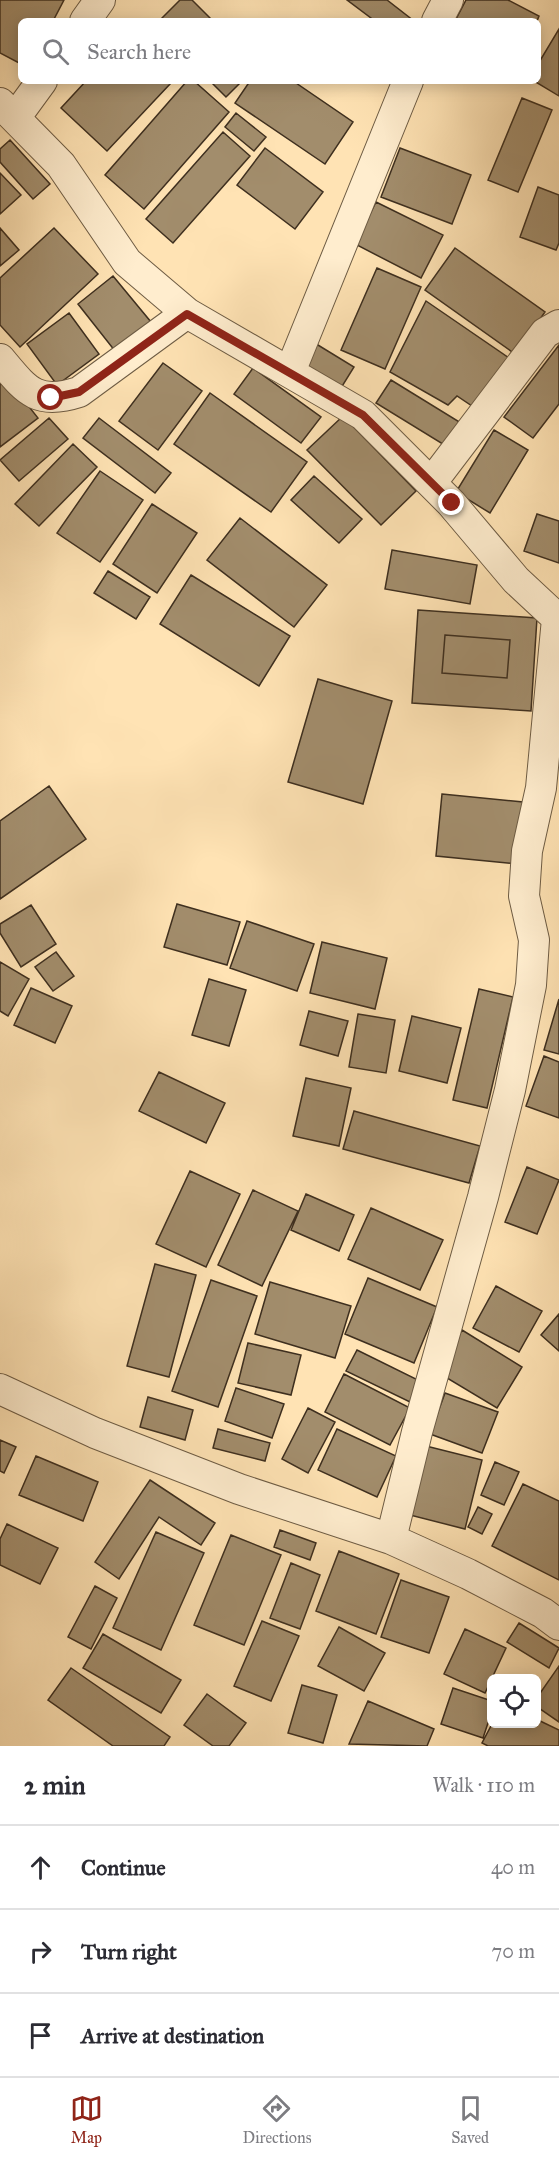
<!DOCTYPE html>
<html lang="en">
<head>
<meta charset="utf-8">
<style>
	:root { --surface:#fff; --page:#f7f7f7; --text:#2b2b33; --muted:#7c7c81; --line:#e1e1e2; --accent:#8f2418 }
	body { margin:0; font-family:"IM FELL Great Primer",serif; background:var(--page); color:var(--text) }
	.controls { position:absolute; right:18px; bottom:18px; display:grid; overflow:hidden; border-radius:9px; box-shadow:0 3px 15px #0003 }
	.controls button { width:54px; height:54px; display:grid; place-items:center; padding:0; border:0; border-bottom:2px solid var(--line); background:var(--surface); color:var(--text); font:30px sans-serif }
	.stop { position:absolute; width:18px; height:18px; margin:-14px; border:4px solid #8f2418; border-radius:50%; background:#fff }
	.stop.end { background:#8f2418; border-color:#fff; box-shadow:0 2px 6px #0008 }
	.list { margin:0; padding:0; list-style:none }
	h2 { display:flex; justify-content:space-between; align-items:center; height:78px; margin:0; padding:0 24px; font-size:26px }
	h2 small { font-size:20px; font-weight:400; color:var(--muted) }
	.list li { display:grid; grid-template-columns:39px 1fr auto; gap:18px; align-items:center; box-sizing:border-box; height:84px; padding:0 24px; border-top:2px solid var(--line) }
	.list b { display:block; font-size:22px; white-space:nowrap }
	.list em { font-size:20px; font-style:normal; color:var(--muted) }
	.icon { flex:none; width:33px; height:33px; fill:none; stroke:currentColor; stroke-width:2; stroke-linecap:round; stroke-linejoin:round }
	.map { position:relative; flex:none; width:559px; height:1746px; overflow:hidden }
	.search { position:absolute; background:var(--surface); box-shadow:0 3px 15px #0003; left:18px; right:18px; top:18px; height:66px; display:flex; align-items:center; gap:15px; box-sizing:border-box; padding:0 21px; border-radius:9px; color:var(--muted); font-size:22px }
	.sheet { height:330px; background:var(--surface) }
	nav { display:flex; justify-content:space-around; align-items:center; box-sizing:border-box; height:84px; border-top:2px solid var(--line); background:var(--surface); font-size:16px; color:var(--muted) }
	nav a { display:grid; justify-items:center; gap:3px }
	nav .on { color:var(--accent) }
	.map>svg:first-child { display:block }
	.building { fill:#a28d6c; stroke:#3e2f1f; stroke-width:1.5; fill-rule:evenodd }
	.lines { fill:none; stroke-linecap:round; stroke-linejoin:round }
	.street-casing { stroke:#6e5c44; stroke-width:32 }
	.street { stroke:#ffedce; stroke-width:30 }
	.route { stroke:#8f2418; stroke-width:8 }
</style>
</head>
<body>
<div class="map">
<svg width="559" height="1746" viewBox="0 0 559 1746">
	<rect width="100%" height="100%" fill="#ffe3b4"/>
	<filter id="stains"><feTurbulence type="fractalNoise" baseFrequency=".00333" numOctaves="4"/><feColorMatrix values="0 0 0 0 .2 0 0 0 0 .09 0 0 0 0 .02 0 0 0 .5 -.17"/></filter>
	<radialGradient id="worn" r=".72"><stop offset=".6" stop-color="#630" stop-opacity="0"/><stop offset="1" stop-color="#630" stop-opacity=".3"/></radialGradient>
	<path class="building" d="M0,0H64L53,21H21V64L0,53Z
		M180,0H192L213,21H159Z
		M347,0H387L414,21H375Z
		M466,0H508L539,16L537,21H455Z
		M559,29V96L534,81H538V64Z
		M86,81H167L170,84L107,151L61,108Z
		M187,81H194L229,112L144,209L105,175Z
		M210,81H242L226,97Z
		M250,81H293L353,122L325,164L235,103Z
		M522,98L552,110L518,192L488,180Z
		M236,113L266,137L254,151L225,127Z
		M223,132L250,156L173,243L146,219Z
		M10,140L50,184L33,199L0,162V149Z
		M265,148L323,192L295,229L237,185Z
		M400,148L471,175L452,224L381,197Z
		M0,173L21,195L0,214Z
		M538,187L559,195V243L556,250L520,237Z
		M376,202L443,235L421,278L355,244Z
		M0,228L19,250L0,266Z
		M54,228L98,274L20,347L0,325V278Z
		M455,248L545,312L515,354L425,290Z
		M377,268L421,287L385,369L341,350Z
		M113,276L151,322L115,351L78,304Z
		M426,301L509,358L475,408L457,396L448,405L390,372Z
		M69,313L99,354L57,385L27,344Z
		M313,342L354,367L341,388L300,363Z
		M559,345V404L533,438L504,417Z
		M163,363L202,391L158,450L119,421Z
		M253,368L321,417L301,443L234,394Z
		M7,379L38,418L0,447V385Z
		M391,380L461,423L446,446L376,403Z
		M210,393L307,462L271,512L174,444Z
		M343,416L416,491L381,525L307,450Z
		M49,418L68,439L19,481L0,460Z
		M99,418L171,473L155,493L83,438Z
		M494,430L528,450L490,513L456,492Z
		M73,444L97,467L39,526L15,504Z
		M100,471L143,500L100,562L57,533Z
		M314,476L362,519L339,543L291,500Z
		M152,504L197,533L157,593L113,564Z
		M537,514L559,521V563L524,551Z
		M240,518L327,585L294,627L207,560Z
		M392,550L477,565L470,604L385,589Z
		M108,571L150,597L136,619L94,593Z
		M191,575L290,636L259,686L160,624Z
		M418,610L537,618L531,711L412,703ZM445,635L510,640L507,678L442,673Z
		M445,635L510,640L507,678L442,673Z
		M318,679L392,701L363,804L288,782Z
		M49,786L86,839L0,899V821Z
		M442,794L523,802L517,864L436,856Z
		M177,904L240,922L227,965L164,947Z
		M31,905L56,944L21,967L0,933V924Z
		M247,921L314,944L297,991L230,968Z
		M322,942L387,958L375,1009L310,993Z
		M56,952L74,976L53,991L35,967Z
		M0,962L29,979L8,1016L0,1011Z
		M209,979L246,990L229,1046L192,1035Z
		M31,988L72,1006L55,1043L14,1025Z
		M479,989L513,997L487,1108L453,1100Z
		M559,999V1054L544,1050Z
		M309,1011L348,1021L338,1056L300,1045Z
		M358,1014L395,1020L386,1073L349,1067Z
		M412,1016L461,1028L447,1083L399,1071Z
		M544,1056L559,1062V1118L526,1106Z
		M159,1072L225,1103L206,1143L139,1111Z
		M306,1078L351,1088L339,1146L293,1136Z
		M354,1111L480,1146L469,1183L343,1149Z
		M527,1167L559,1180L537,1234L505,1222Z
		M190,1171L240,1194L206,1267L156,1244Z
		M253,1190L298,1211L262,1286L218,1265Z
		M306,1194L354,1215L339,1251L291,1230Z
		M371,1208L443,1240L420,1290L348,1259Z
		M155,1264L196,1275L169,1377L127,1366Z
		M368,1278L437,1307L414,1363L345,1334Z
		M211,1280L257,1296L218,1407L172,1391Z
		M270,1282L351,1306L335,1358L255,1334Z
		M496,1286L542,1311L519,1352L473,1328Z
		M559,1314V1351L541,1335Z
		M462,1330L522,1367L497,1408L437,1372Z
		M248,1343L301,1355L291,1395L238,1383Z
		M357,1350L420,1381L410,1402L346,1371Z
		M344,1374L410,1408L390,1445L325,1412Z
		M236,1388L284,1404L272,1438L225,1421Z
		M445,1393L498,1412L482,1453L430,1434Z
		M148,1397L193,1410L185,1440L140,1427Z
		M308,1408L335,1422L308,1473L282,1459Z
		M218,1429L270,1443L265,1461L213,1448Z
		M337,1429L396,1456L377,1497L318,1470Z
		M0,1440L16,1447L4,1473L0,1471Z
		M422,1445L482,1460L465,1529L406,1514Z
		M36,1456L98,1482L83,1521L19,1495Z
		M495,1462L519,1472L504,1505L481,1495Z
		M150,1480L215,1523L201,1545L159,1517L119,1579L95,1562Z
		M523,1484L559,1501V1580L492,1546Z
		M478,1507L492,1514L482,1534L468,1527Z
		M7,1524L58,1548L40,1584L0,1565V1539Z
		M280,1530L316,1543L310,1560L274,1547Z
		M156,1532L204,1553L161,1650L113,1628Z
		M231,1535L281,1555L244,1645L194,1625Z
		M339,1551L399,1574L376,1634L316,1611Z
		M291,1563L320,1575L300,1629L270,1618Z
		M401,1580L449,1597L429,1653L381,1637Z
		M95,1586L117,1598L91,1649L68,1637Z
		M262,1621L299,1636L271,1701L234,1686Z
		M519,1623L559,1648L549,1668L507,1642Z
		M339,1627L385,1653L364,1691L318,1666Z
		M465,1629L506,1648L485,1693L444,1674Z
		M103,1634L181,1680L161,1713L83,1668Z
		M559,1666V1722L536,1706V1699Z
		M71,1668L170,1737L164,1746H113L48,1700Z
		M302,1685L337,1695L323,1743L288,1733Z
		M453,1688L492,1701V1711L483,1738L441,1724Z
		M207,1694L246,1723L229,1746H213L184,1725Z
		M368,1701L434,1729L427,1746L349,1744Z
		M536,1719L559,1730V1746H488L482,1743L492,1724H536Z"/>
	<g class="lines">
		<defs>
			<path id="street" d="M85,21L100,0
				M437,21L448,0
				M0,103L61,165L127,262L187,313L363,415L451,503L516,580L559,620
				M15,118L42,81
				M0,359C26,390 36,406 79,392L187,313
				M290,372L408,81
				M432,482L545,333L559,325
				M0,1389L95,1433L239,1489L391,1539L468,1574L543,1613L559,1625
				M391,1539L417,1432L483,1197L510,1090L531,985L534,940L524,896L527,851L541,788L557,619"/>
		</defs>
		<use href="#street" class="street-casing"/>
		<use href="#street" class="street"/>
	</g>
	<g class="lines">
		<path class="route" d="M51,398L79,392L187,314L363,415L452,503"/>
	</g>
	<rect width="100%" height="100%" filter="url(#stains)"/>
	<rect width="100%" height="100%" fill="url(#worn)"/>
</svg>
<div class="controls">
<button><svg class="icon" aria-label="locate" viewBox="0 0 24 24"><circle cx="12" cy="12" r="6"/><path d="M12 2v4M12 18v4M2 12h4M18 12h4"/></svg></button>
</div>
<div class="stop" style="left:51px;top:398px"></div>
<div class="stop end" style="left:452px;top:503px"></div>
<div class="search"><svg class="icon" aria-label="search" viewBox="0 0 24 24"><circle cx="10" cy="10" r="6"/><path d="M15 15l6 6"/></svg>Search here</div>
</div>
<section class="sheet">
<h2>2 min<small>Walk · 110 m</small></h2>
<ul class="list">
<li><svg class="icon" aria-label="ahead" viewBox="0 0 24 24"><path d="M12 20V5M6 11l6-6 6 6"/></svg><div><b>Continue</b></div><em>40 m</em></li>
<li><svg class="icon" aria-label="right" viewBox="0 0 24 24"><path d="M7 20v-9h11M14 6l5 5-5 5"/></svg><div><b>Turn right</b></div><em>70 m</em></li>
<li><svg class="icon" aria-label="arrive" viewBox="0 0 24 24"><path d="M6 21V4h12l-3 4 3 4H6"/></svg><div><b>Arrive at destination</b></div></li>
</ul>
</section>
<nav>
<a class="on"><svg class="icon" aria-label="map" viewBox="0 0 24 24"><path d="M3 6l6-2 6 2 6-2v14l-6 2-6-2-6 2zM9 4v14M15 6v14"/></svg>Map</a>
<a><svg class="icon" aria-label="directions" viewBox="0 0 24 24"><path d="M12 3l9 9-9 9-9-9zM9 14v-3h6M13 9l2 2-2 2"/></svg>Directions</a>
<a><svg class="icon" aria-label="saved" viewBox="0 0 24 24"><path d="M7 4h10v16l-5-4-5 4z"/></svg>Saved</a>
</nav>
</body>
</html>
